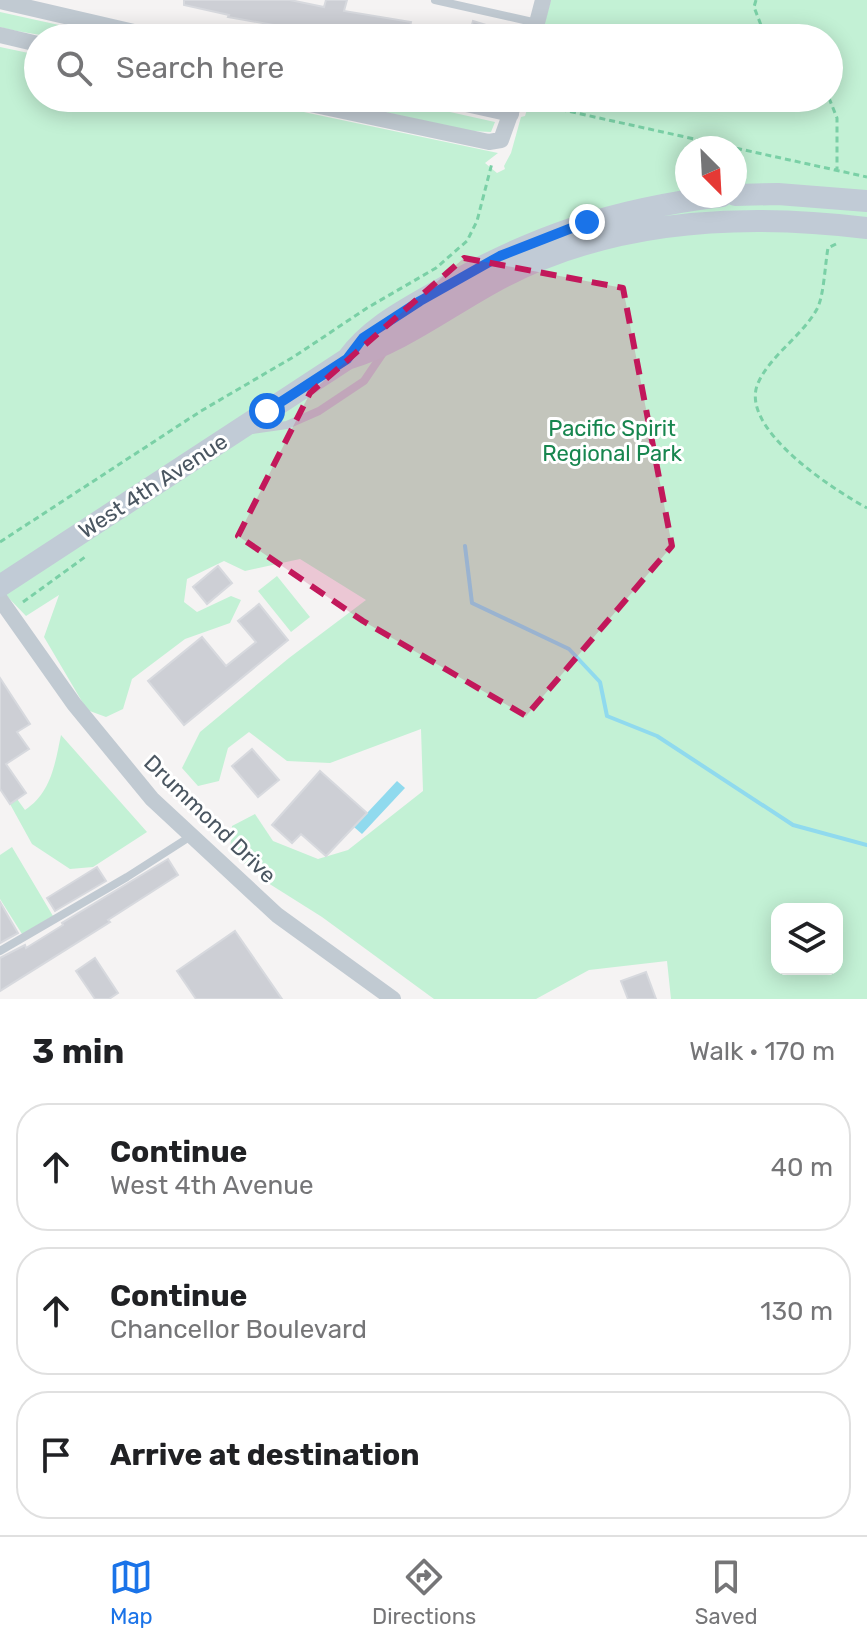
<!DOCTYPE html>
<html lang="en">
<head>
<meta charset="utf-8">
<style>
	:root { --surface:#fff; --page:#f6f6f6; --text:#202124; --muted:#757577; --line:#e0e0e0; --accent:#1a73e8 }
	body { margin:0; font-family:Rubik,sans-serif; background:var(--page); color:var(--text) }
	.controls { position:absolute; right:24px; bottom:24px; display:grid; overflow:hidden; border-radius:16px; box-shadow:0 4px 20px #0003 }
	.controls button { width:72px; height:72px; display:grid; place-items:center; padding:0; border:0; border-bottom:2px solid var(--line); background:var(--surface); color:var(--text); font:40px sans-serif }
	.compass { position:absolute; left:675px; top:136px; width:72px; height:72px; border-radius:50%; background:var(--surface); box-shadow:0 4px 20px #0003; rotate:156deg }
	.stop { position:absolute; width:24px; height:24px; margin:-18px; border:6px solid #1a73e8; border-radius:50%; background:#fff }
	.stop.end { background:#1a73e8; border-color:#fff; box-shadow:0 2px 8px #0008 }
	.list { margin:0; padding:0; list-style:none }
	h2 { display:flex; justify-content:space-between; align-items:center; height:104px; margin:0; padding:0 32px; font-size:34px }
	h2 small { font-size:26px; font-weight:400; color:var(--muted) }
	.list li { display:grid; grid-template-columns:52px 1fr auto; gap:24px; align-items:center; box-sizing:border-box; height:128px; margin:0 16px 16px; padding:0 16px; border:2px solid var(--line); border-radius:32px }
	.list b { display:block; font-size:30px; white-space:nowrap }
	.list p { margin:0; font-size:26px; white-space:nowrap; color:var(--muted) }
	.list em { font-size:26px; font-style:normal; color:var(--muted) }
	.icon { flex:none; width:44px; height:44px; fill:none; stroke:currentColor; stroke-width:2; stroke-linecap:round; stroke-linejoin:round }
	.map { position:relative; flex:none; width:867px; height:999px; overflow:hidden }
	.search { position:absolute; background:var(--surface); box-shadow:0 4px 20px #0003; left:24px; right:24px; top:24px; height:88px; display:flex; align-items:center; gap:20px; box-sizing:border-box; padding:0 28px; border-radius:44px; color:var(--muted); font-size:30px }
	.sheet { height:536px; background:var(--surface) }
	nav { display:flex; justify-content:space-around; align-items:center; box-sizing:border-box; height:112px; border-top:2px solid var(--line); background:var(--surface); font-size:22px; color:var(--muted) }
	nav a { display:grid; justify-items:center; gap:4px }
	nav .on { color:var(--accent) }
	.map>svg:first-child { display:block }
	.green { fill:#c3f1d5; fill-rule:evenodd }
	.water { fill:#90daee }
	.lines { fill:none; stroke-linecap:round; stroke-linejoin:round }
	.stream { stroke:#90daee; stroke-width:4 }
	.building { fill:#cdcfd5; stroke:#d7d9de; stroke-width:2 }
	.path { stroke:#7ad0a6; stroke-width:3; stroke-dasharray:6 4; stroke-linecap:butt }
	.lane { stroke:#c1cad2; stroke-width:8 }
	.street { stroke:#c1cad2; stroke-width:16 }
	.secondary { stroke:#c1cbd6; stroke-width:22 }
	.route { stroke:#1a73e8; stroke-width:10 }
	.marked { fill:#c2185b; fill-opacity:0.2; stroke:#c2185b; stroke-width:6; stroke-dasharray:16 10; stroke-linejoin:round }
	.labels { text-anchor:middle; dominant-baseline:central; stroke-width:6; stroke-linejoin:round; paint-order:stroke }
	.park-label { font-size:22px; fill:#17864f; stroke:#fff }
	.street-label { font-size:22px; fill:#4a5661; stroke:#fff }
</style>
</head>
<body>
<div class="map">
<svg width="867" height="999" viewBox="0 0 867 999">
	<rect width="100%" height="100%" fill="#f5f3f3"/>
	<path class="green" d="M551,0H867V999H671L667,961L589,970L536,999H434L322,917L268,883L230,851L232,826L255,814L273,841L318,859L348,850L423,791L421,729L330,763L287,761L249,732L228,748L219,781L198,786L182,768L200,732L289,658L366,600L300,559L245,571L224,561L187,579L184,602L197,612L231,596L241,600L230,623L185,639L132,679L123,709L106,717L87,710L44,637L59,595L26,616L0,589V47L38,55V98H238L498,153L485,163L497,173L505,169L504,166L511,153L521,117L525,116L530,100L523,98H829V38H540ZM687,148H735V196H687ZM777,909H837V969H777Z
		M0,12L118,38C75,38 42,38 0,27Z
		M320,98H387L495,122L491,132L471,131Z
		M277,576L310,617L291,632L258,591Z
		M61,735L147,832L93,867L70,869L32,844L10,804L17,799L25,810C51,793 55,764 61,735Z
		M12,847L53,916L22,934L0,899V855Z"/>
	<path class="water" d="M397,781L405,788L362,834L354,827Z"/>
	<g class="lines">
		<path class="stream" d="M465,546L472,603L569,649L600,682L607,716L657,736L793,825L867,845"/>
	</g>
	<path class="building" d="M184,0H290L324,7L326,0H347L344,11L411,22L408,38H325V34L228,17L229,15L184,5Z
		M473,21L519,35V38H468Z
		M218,566L232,583L207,604L193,587Z
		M259,604L288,640L184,725L148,681L202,637L226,666L256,642L238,621Z
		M0,678L30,724L17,732L29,749L6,764L26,793L10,804L0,789Z
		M252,749L279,780L258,797L232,766Z
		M320,771L367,813L326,856L301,834L292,843L272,825Z
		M168,859L178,875L108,920L110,922L0,991V958L25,945L26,948L63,925L62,923Z
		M97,867L106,881L55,911L47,898Z
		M0,902L18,933L0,943Z
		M235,931L282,999H196L177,971Z
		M95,958L118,993L109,999H95L76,971Z
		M646,972L656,999H628L621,981Z"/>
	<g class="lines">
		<path class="path" d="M756,0L754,7L766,38
			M829,98L837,118V171
			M531,103L867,177
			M836,244L828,248C825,264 824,296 817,309C802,336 772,354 759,381C735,427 834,490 867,508
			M0,542L201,411L295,356L367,308L436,268L467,241L477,221L492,163
			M23,602L85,557"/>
		<path class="lane" d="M435,0L537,23
			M252,430L287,425L319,411L364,381L385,350
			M0,951L127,877L191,836"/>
		<path class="street" d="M0,1L160,38
			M0,35L38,44
			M533,38L543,0
			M282,98L489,142L501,140L516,98
			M439,98L511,114
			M0,599L74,704L152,799L277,915L393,999"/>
		<path class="secondary" d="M735,195L778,194L867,201
			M347,359C370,328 401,312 434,293C529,237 613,209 722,196
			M0,586L347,359C404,342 451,304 503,277C614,219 746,213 867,228"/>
	</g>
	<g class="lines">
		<path class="route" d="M267,411L347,359L363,338L420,301L500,256L587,222"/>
	</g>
	<path class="marked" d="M464,258L623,288L672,546L526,716L363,621L238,536L310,393Z"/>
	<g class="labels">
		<g class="park-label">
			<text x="612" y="428">Pacific Spirit<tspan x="612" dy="25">Regional Park</tspan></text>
		</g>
		<g class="street-label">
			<text transform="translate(153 486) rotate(-33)">West 4th Avenue</text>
			<text transform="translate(210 819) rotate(44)">Drummond Drive</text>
		</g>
	</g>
</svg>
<div class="controls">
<button><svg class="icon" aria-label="layers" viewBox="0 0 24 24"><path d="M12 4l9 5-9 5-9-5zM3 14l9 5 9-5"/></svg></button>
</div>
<svg class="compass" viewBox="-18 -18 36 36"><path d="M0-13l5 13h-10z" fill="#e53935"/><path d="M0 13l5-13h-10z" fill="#757577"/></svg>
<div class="stop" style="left:267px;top:411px"></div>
<div class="stop end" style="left:587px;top:222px"></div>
<div class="search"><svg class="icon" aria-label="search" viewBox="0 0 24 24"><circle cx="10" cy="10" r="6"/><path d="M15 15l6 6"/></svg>Search here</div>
</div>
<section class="sheet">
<h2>3 min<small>Walk · 170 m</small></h2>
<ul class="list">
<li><svg class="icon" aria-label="ahead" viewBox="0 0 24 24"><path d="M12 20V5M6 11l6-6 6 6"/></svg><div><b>Continue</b><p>West 4th Avenue</p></div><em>40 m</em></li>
<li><svg class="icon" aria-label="ahead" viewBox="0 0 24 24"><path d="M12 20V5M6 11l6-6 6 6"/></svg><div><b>Continue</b><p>Chancellor Boulevard</p></div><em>130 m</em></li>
<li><svg class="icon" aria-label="arrive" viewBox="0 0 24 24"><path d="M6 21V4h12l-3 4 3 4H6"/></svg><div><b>Arrive at destination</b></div></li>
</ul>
</section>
<nav>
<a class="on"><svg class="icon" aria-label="map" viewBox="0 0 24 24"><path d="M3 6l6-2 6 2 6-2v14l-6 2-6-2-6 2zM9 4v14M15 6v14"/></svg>Map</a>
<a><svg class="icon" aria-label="directions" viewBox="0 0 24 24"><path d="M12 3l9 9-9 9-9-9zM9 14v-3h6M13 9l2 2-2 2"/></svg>Directions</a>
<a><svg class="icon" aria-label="saved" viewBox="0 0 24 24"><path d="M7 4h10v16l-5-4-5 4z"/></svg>Saved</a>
</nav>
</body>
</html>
